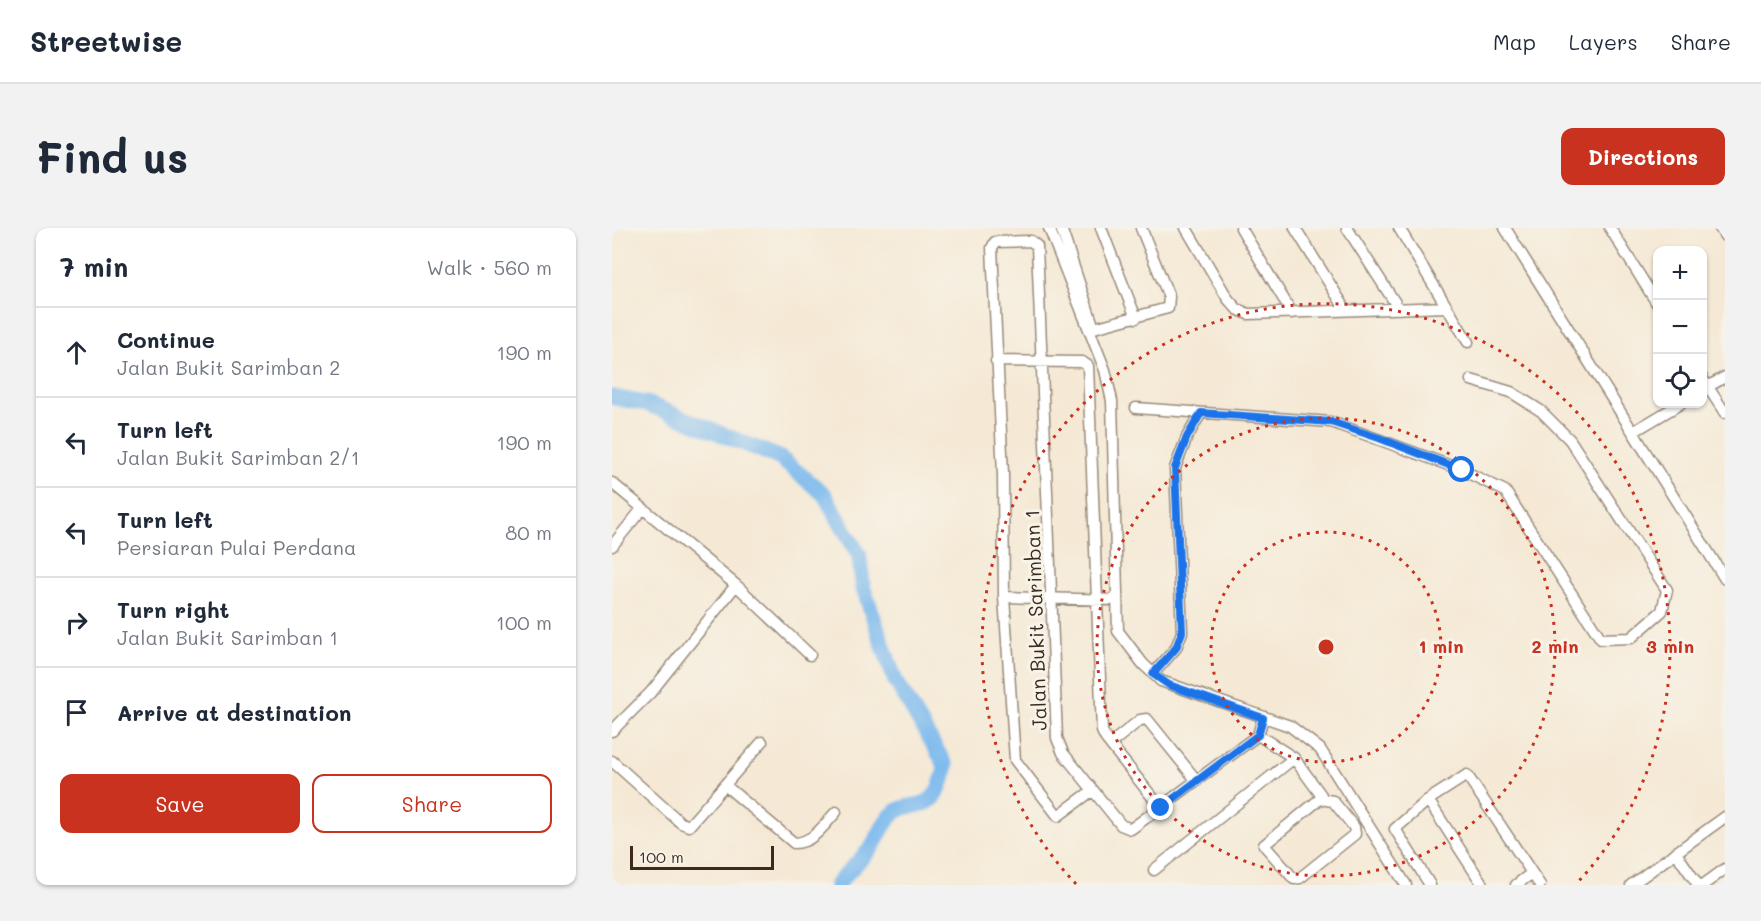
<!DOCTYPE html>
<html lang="en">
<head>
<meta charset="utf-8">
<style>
	:root { --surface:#fff; --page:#f2f2f3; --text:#1f2937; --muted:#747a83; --line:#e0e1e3; --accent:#c8321e }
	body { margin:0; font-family:Mali,sans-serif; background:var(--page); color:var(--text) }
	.controls { position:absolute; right:18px; top:18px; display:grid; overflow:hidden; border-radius:12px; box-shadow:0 2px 4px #0004 }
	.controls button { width:54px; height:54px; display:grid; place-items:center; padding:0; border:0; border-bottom:2px solid var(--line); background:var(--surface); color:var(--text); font:30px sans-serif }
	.scale { position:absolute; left:18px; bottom:15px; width:144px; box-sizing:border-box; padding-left:6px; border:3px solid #3b2a1e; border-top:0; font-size:16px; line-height:21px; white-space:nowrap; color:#3b2a1e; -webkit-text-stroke:4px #f7f3e8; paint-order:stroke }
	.stop { position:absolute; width:18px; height:18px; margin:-14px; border:4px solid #1a73e8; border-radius:50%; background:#fff }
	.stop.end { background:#1a73e8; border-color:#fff; box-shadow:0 2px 6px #0008 }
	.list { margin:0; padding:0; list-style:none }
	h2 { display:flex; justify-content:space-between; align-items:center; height:78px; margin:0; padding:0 24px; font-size:26px }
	h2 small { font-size:20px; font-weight:400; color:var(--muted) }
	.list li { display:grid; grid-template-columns:39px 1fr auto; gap:18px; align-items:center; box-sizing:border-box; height:90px; padding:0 24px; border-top:2px solid var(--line) }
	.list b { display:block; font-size:22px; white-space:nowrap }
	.list p { margin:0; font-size:20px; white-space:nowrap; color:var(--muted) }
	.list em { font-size:20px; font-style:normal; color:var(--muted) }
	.actions { display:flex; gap:12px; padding:18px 24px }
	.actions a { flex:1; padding:14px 0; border:2px solid var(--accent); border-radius:12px; text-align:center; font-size:21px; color:var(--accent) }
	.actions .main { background:var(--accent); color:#fff }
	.icon { flex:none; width:33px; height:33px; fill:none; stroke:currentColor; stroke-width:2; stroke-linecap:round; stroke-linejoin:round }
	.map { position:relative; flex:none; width:1113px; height:657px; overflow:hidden; border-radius:12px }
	header { display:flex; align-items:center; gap:36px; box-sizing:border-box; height:84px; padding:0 30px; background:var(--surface); border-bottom:2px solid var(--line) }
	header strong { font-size:28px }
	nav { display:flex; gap:33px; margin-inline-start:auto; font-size:21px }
	.intro { display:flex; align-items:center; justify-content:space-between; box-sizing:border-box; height:144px; padding:0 36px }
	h1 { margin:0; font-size:42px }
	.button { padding:15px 27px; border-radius:12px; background:var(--accent); color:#fff; font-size:21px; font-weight:700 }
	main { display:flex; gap:36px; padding:0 36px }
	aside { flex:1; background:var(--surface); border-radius:12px; box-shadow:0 2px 4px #0004 }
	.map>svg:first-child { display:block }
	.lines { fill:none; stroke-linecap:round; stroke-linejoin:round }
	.river { stroke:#7ab9ee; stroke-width:16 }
	.minor-casing { stroke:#988a7a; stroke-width:13 }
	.minor { stroke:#fff; stroke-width:10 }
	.route { stroke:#1a73e8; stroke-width:8 }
	.ring { fill:none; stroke:#c8321e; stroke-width:3; stroke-dasharray:3 6 }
	.labels { text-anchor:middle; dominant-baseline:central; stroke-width:6; stroke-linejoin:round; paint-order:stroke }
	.street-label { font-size:20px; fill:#3b2a1e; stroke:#f7f3e8 }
	.centre { fill:#c8321e; stroke:#f7f3e8; stroke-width:3 }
	.ring-label { font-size:18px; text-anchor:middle; font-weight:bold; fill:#c8321e; stroke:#f7f3e8; stroke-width:6; stroke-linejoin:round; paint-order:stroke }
</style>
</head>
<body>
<header>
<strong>Streetwise</strong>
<nav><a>Map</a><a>Layers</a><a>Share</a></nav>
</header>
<div class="intro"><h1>Find us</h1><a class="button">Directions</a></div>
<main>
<aside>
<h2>7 min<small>Walk · 560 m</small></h2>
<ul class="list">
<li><svg class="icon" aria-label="ahead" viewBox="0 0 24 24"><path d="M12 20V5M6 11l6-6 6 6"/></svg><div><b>Continue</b><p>Jalan Bukit Sarimban 2</p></div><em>190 m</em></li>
<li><svg class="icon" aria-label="left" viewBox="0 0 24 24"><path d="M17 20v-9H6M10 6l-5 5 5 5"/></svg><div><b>Turn left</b><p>Jalan Bukit Sarimban 2/1</p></div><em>190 m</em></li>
<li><svg class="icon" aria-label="left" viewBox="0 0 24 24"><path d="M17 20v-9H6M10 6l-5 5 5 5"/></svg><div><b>Turn left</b><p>Persiaran Pulai Perdana</p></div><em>80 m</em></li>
<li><svg class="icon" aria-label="right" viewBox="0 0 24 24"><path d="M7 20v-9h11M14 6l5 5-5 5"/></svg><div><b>Turn right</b><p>Jalan Bukit Sarimban 1</p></div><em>100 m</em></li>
<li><svg class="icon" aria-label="arrive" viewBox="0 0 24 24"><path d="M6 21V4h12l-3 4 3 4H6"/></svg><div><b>Arrive at destination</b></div></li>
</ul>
<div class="actions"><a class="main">Save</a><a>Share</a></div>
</aside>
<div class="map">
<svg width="1113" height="657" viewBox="0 0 1113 657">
	<rect width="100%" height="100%" fill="#f7f3e8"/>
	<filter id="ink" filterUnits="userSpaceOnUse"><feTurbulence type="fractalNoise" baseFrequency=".0167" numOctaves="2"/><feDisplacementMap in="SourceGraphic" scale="12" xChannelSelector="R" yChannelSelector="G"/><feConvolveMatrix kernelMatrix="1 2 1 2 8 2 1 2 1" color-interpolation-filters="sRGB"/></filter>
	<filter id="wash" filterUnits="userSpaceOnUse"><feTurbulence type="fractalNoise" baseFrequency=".008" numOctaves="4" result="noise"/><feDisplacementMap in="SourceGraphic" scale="24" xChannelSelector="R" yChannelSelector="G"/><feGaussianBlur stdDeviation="1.35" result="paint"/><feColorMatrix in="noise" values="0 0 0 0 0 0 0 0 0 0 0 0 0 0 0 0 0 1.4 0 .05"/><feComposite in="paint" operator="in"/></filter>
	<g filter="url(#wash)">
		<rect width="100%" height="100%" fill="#f5e9d5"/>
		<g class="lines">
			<path class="river" d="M0,169L36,176L168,230L212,266L247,327L251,359L283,452L334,538C321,597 300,564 277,590C270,599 266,610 260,619C249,632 235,643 225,657"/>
		</g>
	</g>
	<g filter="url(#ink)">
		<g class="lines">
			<defs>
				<path id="minor" d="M437,0L493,142L500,173L506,403L531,436L549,453L678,498L708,521L794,657
					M449,0L482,100L556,80L557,69L529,0
					M489,0L524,90
					M574,0L616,71L625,81L636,86L834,79
					M629,0L680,85
					M683,0L734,82
					M735,0L787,81
					M787,0L856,114
					M893,0L1113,351
					M998,0L1046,77
					M1108,0L1113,8
					M384,133L470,134L476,138L490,503L494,511L549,580
					M1090,150L1113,185
					M1090,162L1113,149
					M524,180L719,194L850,242L893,263L989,411L1019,410L1050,383L1055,362L958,212L929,183L899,164L859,152
					M1021,204L1068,176
					M0,255L124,357L198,427
					M0,318L30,281
					M392,369L504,372
					M541,446L564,420L570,404L563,240L575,209L589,185
					M0,503L39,464L124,357
					M646,507L682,530L709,567L708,571L652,617L682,651L688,650L743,606L742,599L721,573L708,571
					M498,516L528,492L535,491L585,553
					M0,533L69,595L77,598L150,514
					M114,558L182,615C201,615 212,597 224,584
					M481,562L446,588L403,532L392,369L391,246L380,20L383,14L419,13L425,18L445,510L451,525L509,597L519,601L646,507L651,490
					M816,572L871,657
					M1064,625L1086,657
					M542,642L682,530
					M818,657L783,601L816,572L855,547L928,657
					M904,657L920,645
					M1019,657L1113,589
					M1091,657L1113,641"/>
			</defs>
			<use href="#minor" class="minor-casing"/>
			<use href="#minor" class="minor"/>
		</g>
	</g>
	<g class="lines" filter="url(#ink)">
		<path class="route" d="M549,580L646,507L651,490L557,457L541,446L564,420L570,404L563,240L575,209L589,185L719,194L767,210L850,242"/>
	</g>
	<g class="ring">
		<circle cx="714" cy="419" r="115"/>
		<circle cx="714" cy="419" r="229"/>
		<path d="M464 656A344 344 0 1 1 964 656"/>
	</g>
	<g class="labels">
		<g class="street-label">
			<text transform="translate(423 392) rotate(-92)">Jalan Bukit Sarimban 1</text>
		</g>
	</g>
	<circle cx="714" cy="419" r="9" class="centre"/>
	<g class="ring-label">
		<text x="829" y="425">1 min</text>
		<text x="943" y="425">2 min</text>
		<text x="1058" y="425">3 min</text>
	</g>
</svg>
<div class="controls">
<button>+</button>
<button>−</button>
<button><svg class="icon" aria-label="locate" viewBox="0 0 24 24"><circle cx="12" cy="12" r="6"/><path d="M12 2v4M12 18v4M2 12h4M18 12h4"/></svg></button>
</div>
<div class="scale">100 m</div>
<div class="stop" style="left:850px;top:242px"></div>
<div class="stop end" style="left:549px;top:580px"></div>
</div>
</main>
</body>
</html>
